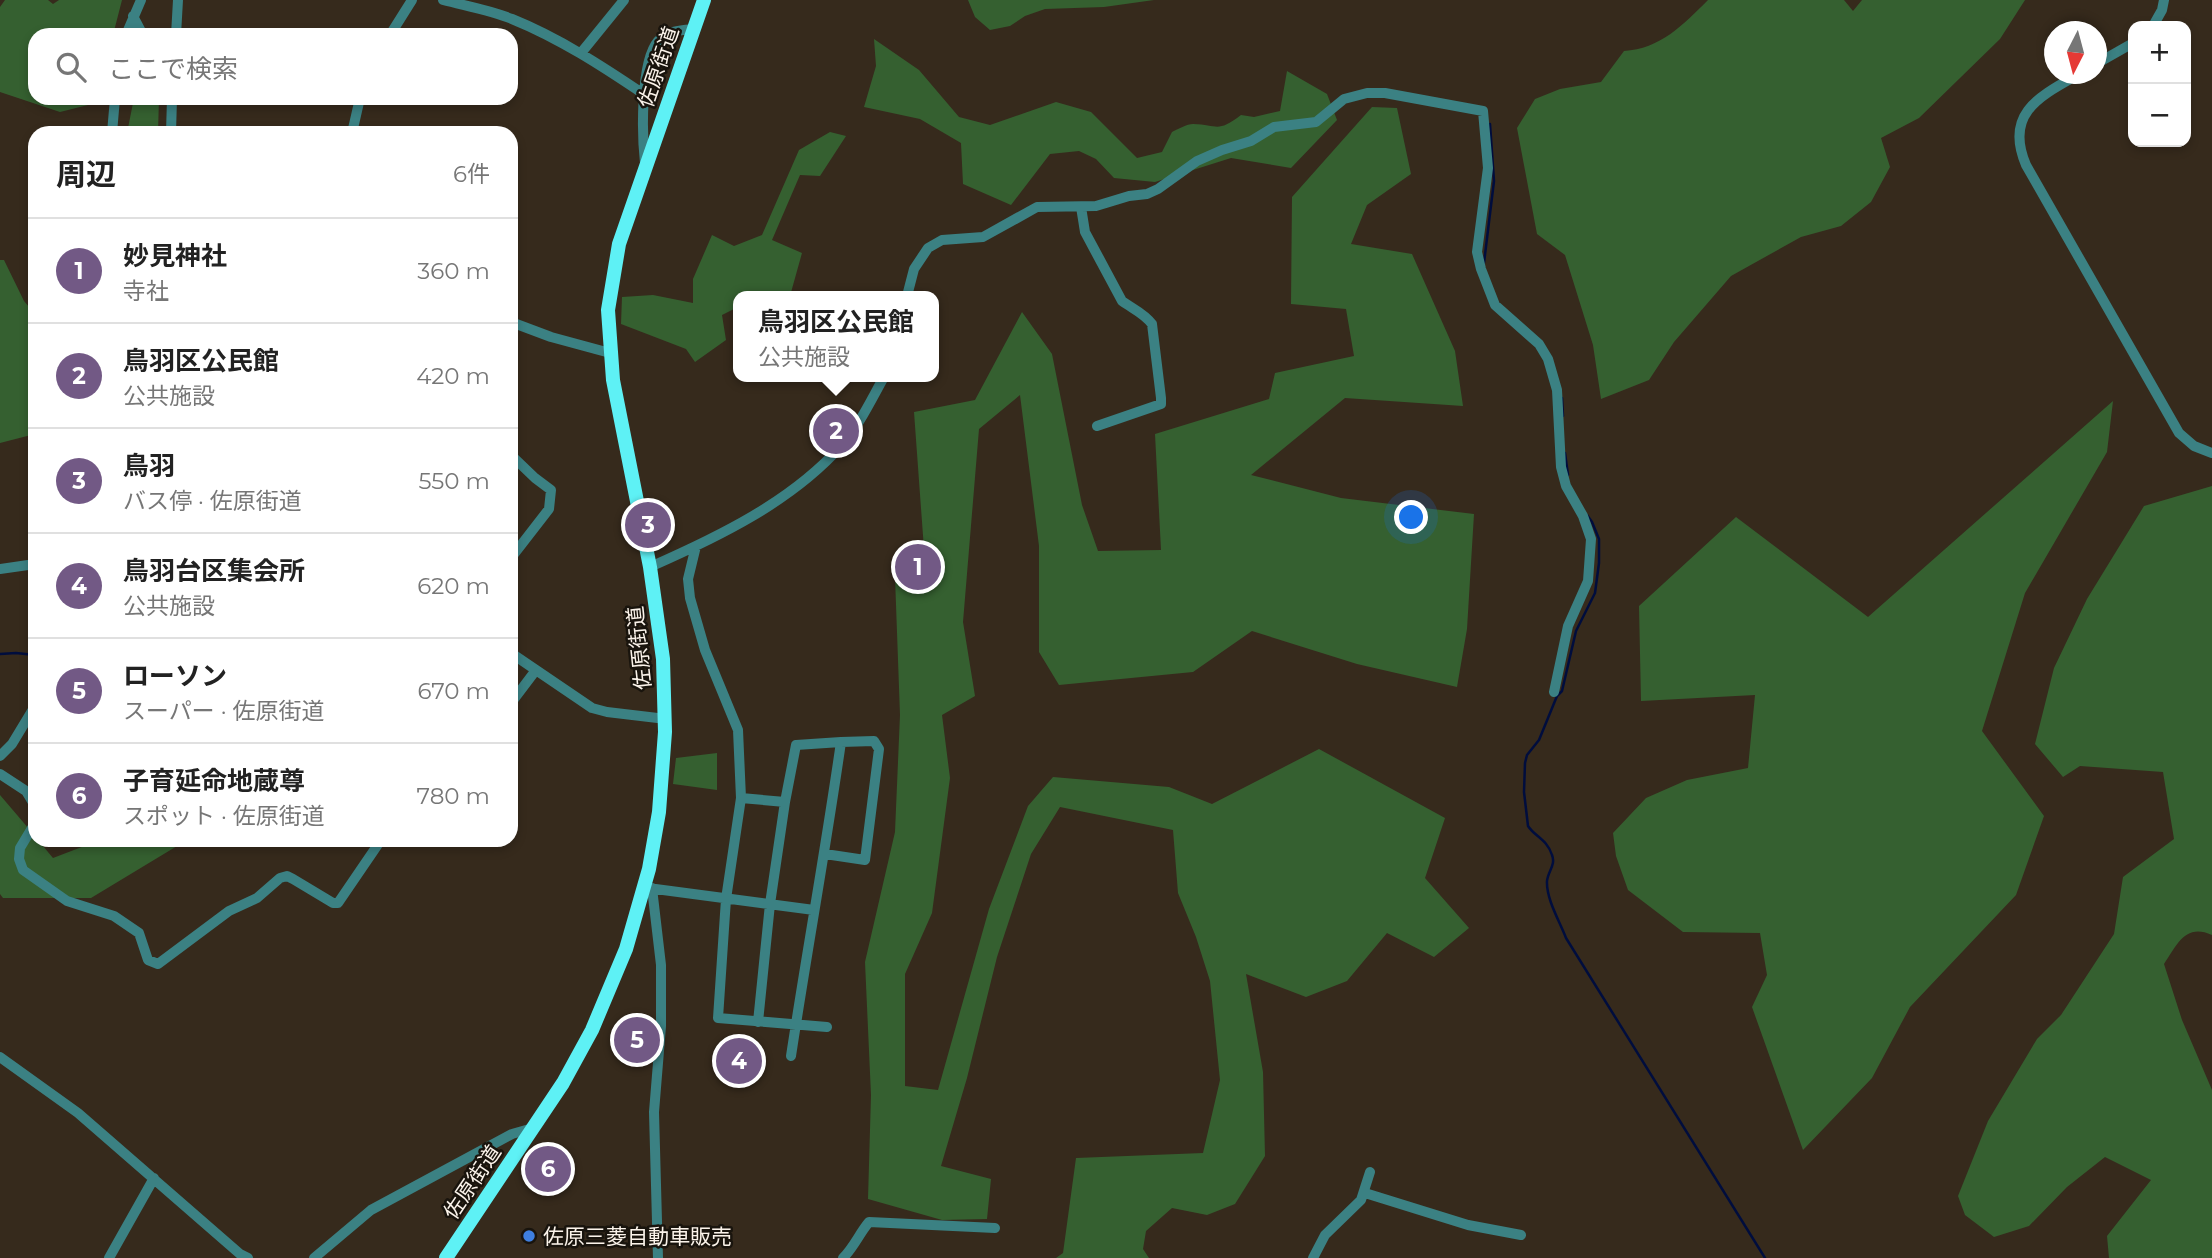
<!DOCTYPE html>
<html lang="ja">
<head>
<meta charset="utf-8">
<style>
	:root { --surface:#fff; --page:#f2f2f2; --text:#222; --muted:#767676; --line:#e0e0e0; --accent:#725985 }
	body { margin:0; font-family:Montserrat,"Noto Sans JP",sans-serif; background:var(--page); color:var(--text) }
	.controls { position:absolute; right:21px; top:21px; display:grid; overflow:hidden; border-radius:14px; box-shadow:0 4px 10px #0003 }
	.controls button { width:63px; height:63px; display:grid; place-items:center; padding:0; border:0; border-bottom:2px solid var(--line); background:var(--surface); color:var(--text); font:35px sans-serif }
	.compass { position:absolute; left:2044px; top:21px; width:63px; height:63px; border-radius:50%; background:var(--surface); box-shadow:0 4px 10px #0003; rotate:186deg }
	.you { position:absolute; left:1412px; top:518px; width:24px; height:24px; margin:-18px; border:5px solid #fff; border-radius:50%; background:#1a73e8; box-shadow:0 0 0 10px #1a73e833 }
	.badge { display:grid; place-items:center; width:46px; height:46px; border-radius:50%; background:var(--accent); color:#fff; font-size:23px; font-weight:700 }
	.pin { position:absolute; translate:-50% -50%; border:4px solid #fff; box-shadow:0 2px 7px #0006 }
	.popup { position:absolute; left:733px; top:291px; width:206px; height:91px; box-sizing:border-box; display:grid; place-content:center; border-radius:14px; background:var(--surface); filter:drop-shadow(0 2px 5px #0005); font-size:23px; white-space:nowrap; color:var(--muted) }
	.popup b { font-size:26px; color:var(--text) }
	.popup::after { content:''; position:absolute; left:50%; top:100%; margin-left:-14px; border:14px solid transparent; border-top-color:var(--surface) }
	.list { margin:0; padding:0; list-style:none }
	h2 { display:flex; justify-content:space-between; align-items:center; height:91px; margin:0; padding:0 28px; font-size:30px }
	h2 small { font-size:23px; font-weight:400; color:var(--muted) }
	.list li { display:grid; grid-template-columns:46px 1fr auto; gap:21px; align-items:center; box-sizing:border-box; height:105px; padding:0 28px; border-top:2px solid var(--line) }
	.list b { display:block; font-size:26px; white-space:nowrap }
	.list p { margin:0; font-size:23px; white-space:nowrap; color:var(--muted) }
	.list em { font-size:23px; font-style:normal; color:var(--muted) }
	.icon { flex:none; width:38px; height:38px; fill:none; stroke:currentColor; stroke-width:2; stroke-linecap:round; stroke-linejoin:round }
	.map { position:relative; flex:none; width:2212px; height:1258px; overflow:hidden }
	.search { position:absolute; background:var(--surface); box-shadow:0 4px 10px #0003; left:28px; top:28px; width:490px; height:77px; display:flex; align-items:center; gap:18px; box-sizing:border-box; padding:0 24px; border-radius:21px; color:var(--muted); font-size:26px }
	.panel { position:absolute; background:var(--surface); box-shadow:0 4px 10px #0003; left:28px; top:126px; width:490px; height:721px; border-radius:21px }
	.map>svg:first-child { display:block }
	.green { fill:#356030 }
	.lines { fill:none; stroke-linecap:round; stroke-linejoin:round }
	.stream { stroke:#000d3d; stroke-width:2.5 }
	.minor { stroke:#3b8183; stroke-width:10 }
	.highway { stroke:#5ef1f5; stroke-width:14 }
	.shop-dot { fill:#3f7fe0; stroke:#19140d; stroke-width:2.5 }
	.labels { text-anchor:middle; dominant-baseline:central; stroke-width:5; stroke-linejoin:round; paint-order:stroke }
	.street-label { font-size:21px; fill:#fbf3ea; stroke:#19140d }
	.poi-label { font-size:21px; fill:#fbf3ea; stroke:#19140d; text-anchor:start }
</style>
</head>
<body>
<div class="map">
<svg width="2212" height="1258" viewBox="0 0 2212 1258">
	<rect width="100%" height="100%" fill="#362a1c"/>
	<path class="green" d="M5,0H48L53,4L59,0H122L113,35H35V98H97L96,103L60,112L0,92V7Z
		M968,0H1154L1104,7L1045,9L1025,16L1010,26L990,30L975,17Z
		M1708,0H1844L1853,11L1862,0H2025L2000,39L1919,118L1881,138L1890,167L1871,202L1841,226L1801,237L1731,276L1674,342L1649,380L1601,399L1593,345L1565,255L1537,234L1517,128L1535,99L1560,89L1601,82L1624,51C1660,49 1683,25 1708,0Z
		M874,39L919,70L959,117L990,125L1056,102L1091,112L1137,158L1162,152L1172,132C1178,129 1187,124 1193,124C1219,125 1217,133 1241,115L1254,117L1280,111L1287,71L1327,94L1337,120L1291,168L1231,158L1155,182L1114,178L1096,159L1079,151L1050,154L1011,205L963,184L961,143L920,119L864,107L876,66Z
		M141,98H159L158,133H127L133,103Z
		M1372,107L1397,108L1411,174L1367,205L1351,244L1412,254L1455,351L1463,406L1345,398L1251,475L1341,498L1474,514L1467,629L1457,687L1357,664L1252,631L1193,672L1059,685L1039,652V546L1020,395L979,429L963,622L975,696L942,715L950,778L932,913L905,974V1086L938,1090L989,909L1028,806L1053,777L1169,787L1212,804L1319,749L1445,818L1425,878L1469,928L1434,957L1387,933L1347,981L1306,997L1246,974L1263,1072L1265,1156L1235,1204L1207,1215L1172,1208L1146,1231L1143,1249L1149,1258H1056L1063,1253L1076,1158L1203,1153L1220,1080L1210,981L1196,937L1178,893L1173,830L1060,807L1031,854L997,957L967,1078L941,1166L991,1179L987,1219L942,1220L868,1199L871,1095L865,962L895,832L900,715L895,577L925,563L914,412L975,400L1022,312L1052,354L1082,505L1098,551L1161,550L1155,434L1269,399L1275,373L1354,356L1346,309L1291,304L1292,197Z
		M830,132L846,136L820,176L800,175L772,240L802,253L790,296H738V307L722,315L726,340L695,362L686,349L621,324L622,297L653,295L693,303V279L712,235L734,246L762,235L799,150Z
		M0,260H4L24,301L35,314V434L0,443Z
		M2113,401L2107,452L2025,593L1982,731L2044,816L2016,895L1910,1007L1872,1078L1803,1150L1752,1007L1767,975L1760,933L1683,932L1628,890L1616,856L1613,833L1646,798L1687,780L1748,768L1755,695L1641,701L1639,606L1736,517L1868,617Z
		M2212,486V935C2185,923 2177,945 2164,964L2182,1020L2212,1090V1258H2109L2107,1236L2151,1180L2105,1157L2067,1187L2029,1226L1994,1237L1965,1215L1958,1196L1988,1121L2037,1039L2061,1015L2114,934L2123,877L2174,839L2163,772L2080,766L2063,777L2035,744L2054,668L2087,599L2144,506Z
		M717,753V790L673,784L676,758Z
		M0,795L35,836V840H38L53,858L100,840H187L91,898H3L0,894Z"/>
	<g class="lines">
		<path class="stream" d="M1484,263L1494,181L1490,124
			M1562,398L1563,416
			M1565,453L1568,475
			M1587,515L1592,522L1599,539V563L1595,593L1576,631L1562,691L1557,696L1539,740L1527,755L1525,763L1524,792L1528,826C1535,837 1547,839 1552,855C1556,865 1548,871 1547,881C1546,899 1560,922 1566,938L1765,1258
			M0,654L16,653L35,655"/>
		<path class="minor" d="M443,0C466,6 490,10 512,19C559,38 602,66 645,95
			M133,16L143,35
			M2153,26L2162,10L2164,0
			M126,35L141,0
			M176,35L178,0
			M390,35L412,0
			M581,53L624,0
			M2096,64L2133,43
			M2079,74C2040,96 2004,113 2026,165L2179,433L2194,446L2212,453
			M112,133L115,98
			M171,133L172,98
			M352,133L360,98
			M645,163C642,136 640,62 658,41C666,31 682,30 693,29
			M1081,207L1085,232L1122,301C1133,309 1144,313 1152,324L1161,398V404L1097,426
			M907,296L914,269L928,248L942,240L983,237L1037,207L1096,206L1129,196L1147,194L1158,189L1197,161L1222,150L1251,141L1274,127L1316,122L1344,99L1367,93H1385L1483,111L1488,168L1477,252L1481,269L1495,305L1539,344L1548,359L1557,390L1561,467L1566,486L1583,516L1591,539L1588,581L1568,626L1554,692
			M511,322L551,337L610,353
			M511,455L535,478L551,490L549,509L511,558
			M696,546L688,579L690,598L705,650L738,730L741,798
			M650,567C718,537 791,502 841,446C859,426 871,400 884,377
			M0,569L35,564
			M511,653L592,708L607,712L666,719
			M511,703L536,670
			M0,756L12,744L35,706
			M0,774L26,791L35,806
			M35,823L20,848L19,859L23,870L67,901L114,916L139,933L148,960L158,964L229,911L257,898L280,878L287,876L293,879L333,903H338L381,840
			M825,854L865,860L879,749L874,741L841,742
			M648,888L814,910
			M652,888L661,965V1026L654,1112L658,1258
			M758,1022L770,904L785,802
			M791,1056C807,951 826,847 841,742L796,745L785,802L741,798L726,899L718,1018L827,1027
			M0,1057L78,1113L240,1254L248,1258
			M1365,1193L1468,1225L1521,1235
			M109,1258L154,1178
			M314,1258L371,1210L512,1134L533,1128
			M843,1258C854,1247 859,1234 869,1222L995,1228
			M1313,1258L1325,1235L1361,1200L1370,1172"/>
		<path class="highway" d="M446,1258L563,1083L592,1030L626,949L649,869L659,812L665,732L663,659L650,567L613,380L608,310L619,244L704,0"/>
	</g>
	<circle class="shop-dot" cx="529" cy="1236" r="7"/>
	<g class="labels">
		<g class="street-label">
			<text transform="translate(658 67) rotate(-71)">佐原街道</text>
			<text transform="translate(639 648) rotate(-96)">佐原街道</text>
			<text transform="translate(472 1182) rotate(-56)">佐原街道</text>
		</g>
		<g class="poi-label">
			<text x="543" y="1236">佐原三菱自動車販売</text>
		</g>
	</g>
</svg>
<div class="controls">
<button>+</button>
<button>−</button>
</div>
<svg class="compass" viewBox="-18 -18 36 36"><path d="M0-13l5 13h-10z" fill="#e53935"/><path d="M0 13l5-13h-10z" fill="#767676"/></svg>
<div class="you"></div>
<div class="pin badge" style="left:918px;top:567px">1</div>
<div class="pin badge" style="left:836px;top:431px">2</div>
<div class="popup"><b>鳥羽区公民館</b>公共施設</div>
<div class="pin badge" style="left:648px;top:525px">3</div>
<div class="pin badge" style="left:739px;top:1061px">4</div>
<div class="pin badge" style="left:637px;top:1040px">5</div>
<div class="pin badge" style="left:548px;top:1169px">6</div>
<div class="search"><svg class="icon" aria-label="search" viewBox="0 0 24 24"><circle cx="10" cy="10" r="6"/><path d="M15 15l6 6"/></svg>ここで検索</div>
<section class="panel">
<h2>周辺<small>6件</small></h2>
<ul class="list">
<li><span class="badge">1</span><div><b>妙見神社</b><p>寺社</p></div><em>360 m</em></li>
<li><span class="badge">2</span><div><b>鳥羽区公民館</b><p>公共施設</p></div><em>420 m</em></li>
<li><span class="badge">3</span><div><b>鳥羽</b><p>バス停 · 佐原街道</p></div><em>550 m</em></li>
<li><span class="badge">4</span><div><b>鳥羽台区集会所</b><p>公共施設</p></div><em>620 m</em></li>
<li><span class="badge">5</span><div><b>ローソン</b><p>スーパー · 佐原街道</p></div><em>670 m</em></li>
<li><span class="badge">6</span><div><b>子育延命地蔵尊</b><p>スポット · 佐原街道</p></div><em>780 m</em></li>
</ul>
</section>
</div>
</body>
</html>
